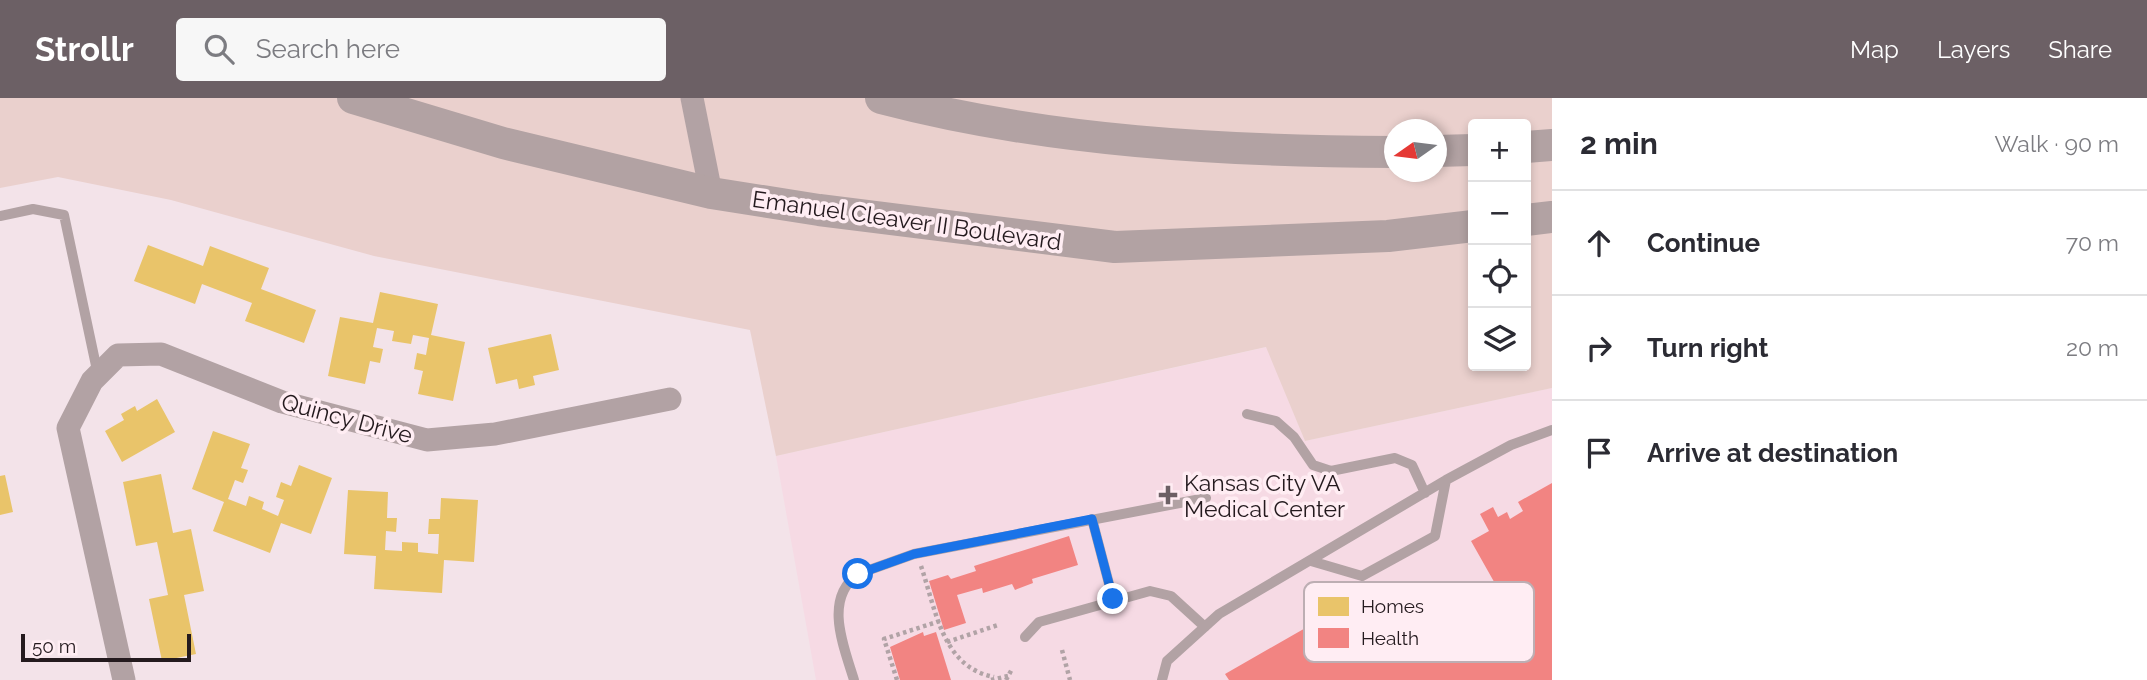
<!DOCTYPE html>
<html lang="en">
<head>
<meta charset="utf-8">
<style>
	:root { --surface:#fff; --page:#f7f7f7; --text:#2b2b33; --muted:#7c7c81; --line:#e1e1e2; --accent:#6c6065 }
	body { margin:0; font-family:Raleway,sans-serif; background:var(--page); color:var(--text) }
	.controls { position:absolute; right:21px; top:21px; display:grid; overflow:hidden; border-radius:7px; box-shadow:0 4px 10px #0003 }
	.controls button { width:63px; height:63px; display:grid; place-items:center; padding:0; border:0; border-bottom:2px solid var(--line); background:var(--surface); color:var(--text); font:35px sans-serif }
	.compass { position:absolute; left:1384px; top:21px; width:63px; height:63px; border-radius:50%; background:var(--surface); box-shadow:0 4px 10px #0003; rotate:256deg }
	.scale { position:absolute; left:21px; bottom:18px; width:170px; box-sizing:border-box; padding-left:7px; border:4px solid #241a1e; border-top:0; font-size:19px; line-height:24px; white-space:nowrap; color:#241a1e; -webkit-text-stroke:5px #ffedf3; paint-order:stroke }
	.stop { position:absolute; width:21px; height:21px; margin:-16px; border:5px solid #1a73e8; border-radius:50%; background:#fff }
	.stop.end { background:#1a73e8; border-color:#fff; box-shadow:0 2px 7px #0008 }
	.list { margin:0; padding:0; list-style:none }
	h2 { display:flex; justify-content:space-between; align-items:center; height:91px; margin:0; padding:0 28px; font-size:30px }
	h2 small { font-size:23px; font-weight:400; color:var(--muted) }
	.list li { display:grid; grid-template-columns:46px 1fr auto; gap:21px; align-items:center; box-sizing:border-box; height:105px; padding:0 28px; border-top:2px solid var(--line) }
	.list b { display:block; font-size:26px; white-space:nowrap }
	.list em { font-size:23px; font-style:normal; color:var(--muted) }
	.icon { flex:none; width:38px; height:38px; fill:none; stroke:currentColor; stroke-width:2; stroke-linecap:round; stroke-linejoin:round }
	.map { position:relative; flex:none; width:1552px; height:582px; overflow:hidden }
	header { display:flex; align-items:center; gap:42px; box-sizing:border-box; height:98px; padding:0 35px; background:var(--accent); color:#fff }
	header strong { font-size:33px }
	nav { display:flex; gap:38px; margin-inline-start:auto; font-size:24px }
	.search { width:490px; height:63px; background:var(--page); display:flex; align-items:center; gap:18px; box-sizing:border-box; padding:0 24px; border-radius:7px; color:var(--muted); font-size:26px }
	main { display:flex }
	aside { flex:1; background:var(--surface) }
	.map>svg:first-child { display:block }
	.built { fill:#f6dae4 }
	.green { fill:#ead0cd; fill-rule:evenodd }
	.homes { fill:#e9c46a }
	.health { fill:#f28482 }
	.lines { fill:none; stroke-linecap:round; stroke-linejoin:round }
	.path { stroke:#b1a3a6; stroke-width:4.5; stroke-dasharray:3.5 3.5; stroke-linecap:butt }
	.service { stroke:#b2a2a4; stroke-width:10 }
	.minor { stroke:#b2a2a4; stroke-width:23 }
	.secondary { stroke:#b2a2a3; stroke-width:32 }
	.route { stroke:#1a73e8; stroke-width:9 }
	.poi-dot { fill:#6c6065; stroke:#ffedf3; stroke-width:2.5 }
	.labels { text-anchor:middle; dominant-baseline:central; stroke-width:7; stroke-linejoin:round; paint-order:stroke }
	.street-label { font-size:23px; fill:#241a1e; stroke:#ffedf3 }
	.poi-label { font-size:23px; fill:#241a1e; stroke:#ffedf3; text-anchor:start }
	.key { fill:#ffedf3; stroke:#bdaeb3; stroke-width:2 }
	.key-label { font-size:19px; fill:#241a1e }
</style>
</head>
<body>
<header>
<strong>Strollr</strong>
<div class="search"><svg class="icon" aria-label="search" viewBox="0 0 24 24"><circle cx="10" cy="10" r="6"/><path d="M15 15l6 6"/></svg>Search here</div>
<nav><a>Map</a><a>Layers</a><a>Share</a></nav>
</header>
<main>
<div class="map">
<svg width="1552" height="582" viewBox="0 0 1552 582">
	<rect width="100%" height="100%" fill="#f3e3e9"/>
	<path class="built" d="M1267,249L1305,343L1552,290V582H816L776,358Z"/>
	<path class="green" d="M0,0H1552V290L1305,343L1266,249L776,358L750,232L374,158L171,102L58,79L0,90ZM1473,26H1526V268H1473ZM1394,32H1436V74H1394Z"/>
	<path class="homes" d="M148,147L203,168L210,148L269,170L261,191L316,212L304,245L245,223L252,205L202,186L195,206L134,183Z
		M380,194L438,206L431,237L465,244L453,303L418,296L423,273L414,271L417,255L426,257L429,240L413,237L411,246L392,243L394,233L377,230L373,249L383,251L380,265L370,263L365,286L328,278L340,219L373,225Z
		M551,236L559,272L533,278L535,287L519,291L517,281L496,286L488,250Z
		M157,301L175,334L122,364L105,333L124,322L121,316L135,308L137,313Z
		M213,333L250,346L241,370L248,372L243,385L235,382L228,401L246,408L249,398L264,404L262,411L278,418L284,402L276,399L281,384L291,388L299,367L332,380L311,436L281,425L270,455L213,433L224,404L192,391Z
		M161,376L173,435L191,431L204,493L184,497L196,556L162,563L149,501L168,497L157,444L136,448L123,384Z
		M5,377L13,414L0,417V378Z
		M348,392L388,394L387,420H397L396,434L386,433L385,452L402,453V444L418,445V454L438,456L439,436H428L429,421H440L441,400L478,402L474,464L444,462L442,495L374,491L376,458L344,456Z"/>
	<path class="health" d="M1552,385V582H1229L1225,576L1377,489L1408,545L1432,532L1418,509L1454,489L1468,514L1460,519L1478,551L1519,528L1471,443L1489,433L1480,416L1493,409L1498,419L1507,414L1510,421L1523,413L1518,404Z
		M1069,438L1078,467L1032,481L1033,485L1015,492L1012,486L983,495L982,490L957,497L966,525L944,532L929,483L948,477L951,481L976,473L974,468Z
		M923,534L924,538L936,534L951,582H900L890,549Z"/>
	<g class="lines">
		<path class="path" d="M921,468C936,512 942,569 994,579
			M947,544L998,527
			M1062,552L1070,582
			M897,582L884,541L940,523
			M991,582L1008,578
			M1006,582L1012,571"/>
		<path class="service" d="M0,118L33,111L64,117L98,277
			M1247,316L1276,323L1294,339L1313,367L1331,373L1395,360L1412,367L1425,395
			M1092,421L1113,501
			M1311,463L1362,478L1435,438L1446,382
			M1025,539L1039,524L1150,493L1171,498L1205,529
			M854,582C844,549 823,501 858,476L914,456L1206,400
			M1162,582L1167,563L1219,516L1446,382L1511,347L1552,332"/>
		<path class="minor" d="M692,0L711,95
			M124,582L68,330L92,283L118,257L161,256L282,304L427,342L495,336L670,301"/>
		<path class="secondary" d="M353,0L503,45L711,95L819,112L1115,149L1388,138L1473,128
			M881,0C1049,44 1223,53 1394,54
			M1526,49L1552,47
			M1436,53L1473,52
			M1526,122L1552,119"/>
	</g>
	<g class="lines">
		<path class="route" d="M858,476L914,456L1092,421L1113,501"/>
	</g>
	<path class="poi-dot" d="M1164.5 386.5h7v7h7v7h-7v7h-7v-7h-7v-7h7z"/>
	<g class="labels">
		<g class="street-label">
			<text transform="translate(907 122) rotate(8)">Emanuel Cleaver II Boulevard</text>
			<text transform="translate(347 320) rotate(15)">Quincy Drive</text>
		</g>
		<g class="poi-label">
			<text x="1184" y="384">Kansas City VA<tspan x="1184" dy="26">Medical Center</tspan></text>
		</g>
	</g>
	<rect x="1304" y="484" width="230" height="80" rx="10" class="key"/>
	<rect x="1318" y="499" width="31" height="19" fill="#e9c46a"/>
	<rect x="1318" y="530" width="31" height="20" fill="#f28482"/>
	<g class="key-label">
		<text x="1361" y="515">Homes</text>
		<text x="1361" y="547">Health</text>
	</g>
</svg>
<div class="controls">
<button>+</button>
<button>−</button>
<button><svg class="icon" aria-label="locate" viewBox="0 0 24 24"><circle cx="12" cy="12" r="6"/><path d="M12 2v4M12 18v4M2 12h4M18 12h4"/></svg></button>
<button><svg class="icon" aria-label="layers" viewBox="0 0 24 24"><path d="M12 4l9 5-9 5-9-5zM3 14l9 5 9-5"/></svg></button>
</div>
<svg class="compass" viewBox="-18 -18 36 36"><path d="M0-13l5 13h-10z" fill="#e53935"/><path d="M0 13l5-13h-10z" fill="#7c7c81"/></svg>
<div class="scale">50 m</div>
<div class="stop" style="left:858px;top:476px"></div>
<div class="stop end" style="left:1113px;top:501px"></div>
</div>
<aside>
<h2>2 min<small>Walk · 90 m</small></h2>
<ul class="list">
<li><svg class="icon" aria-label="ahead" viewBox="0 0 24 24"><path d="M12 20V5M6 11l6-6 6 6"/></svg><div><b>Continue</b></div><em>70 m</em></li>
<li><svg class="icon" aria-label="right" viewBox="0 0 24 24"><path d="M7 20v-9h11M14 6l5 5-5 5"/></svg><div><b>Turn right</b></div><em>20 m</em></li>
<li><svg class="icon" aria-label="arrive" viewBox="0 0 24 24"><path d="M6 21V4h12l-3 4 3 4H6"/></svg><div><b>Arrive at destination</b></div></li>
</ul>
</aside>
</main>
</body>
</html>
